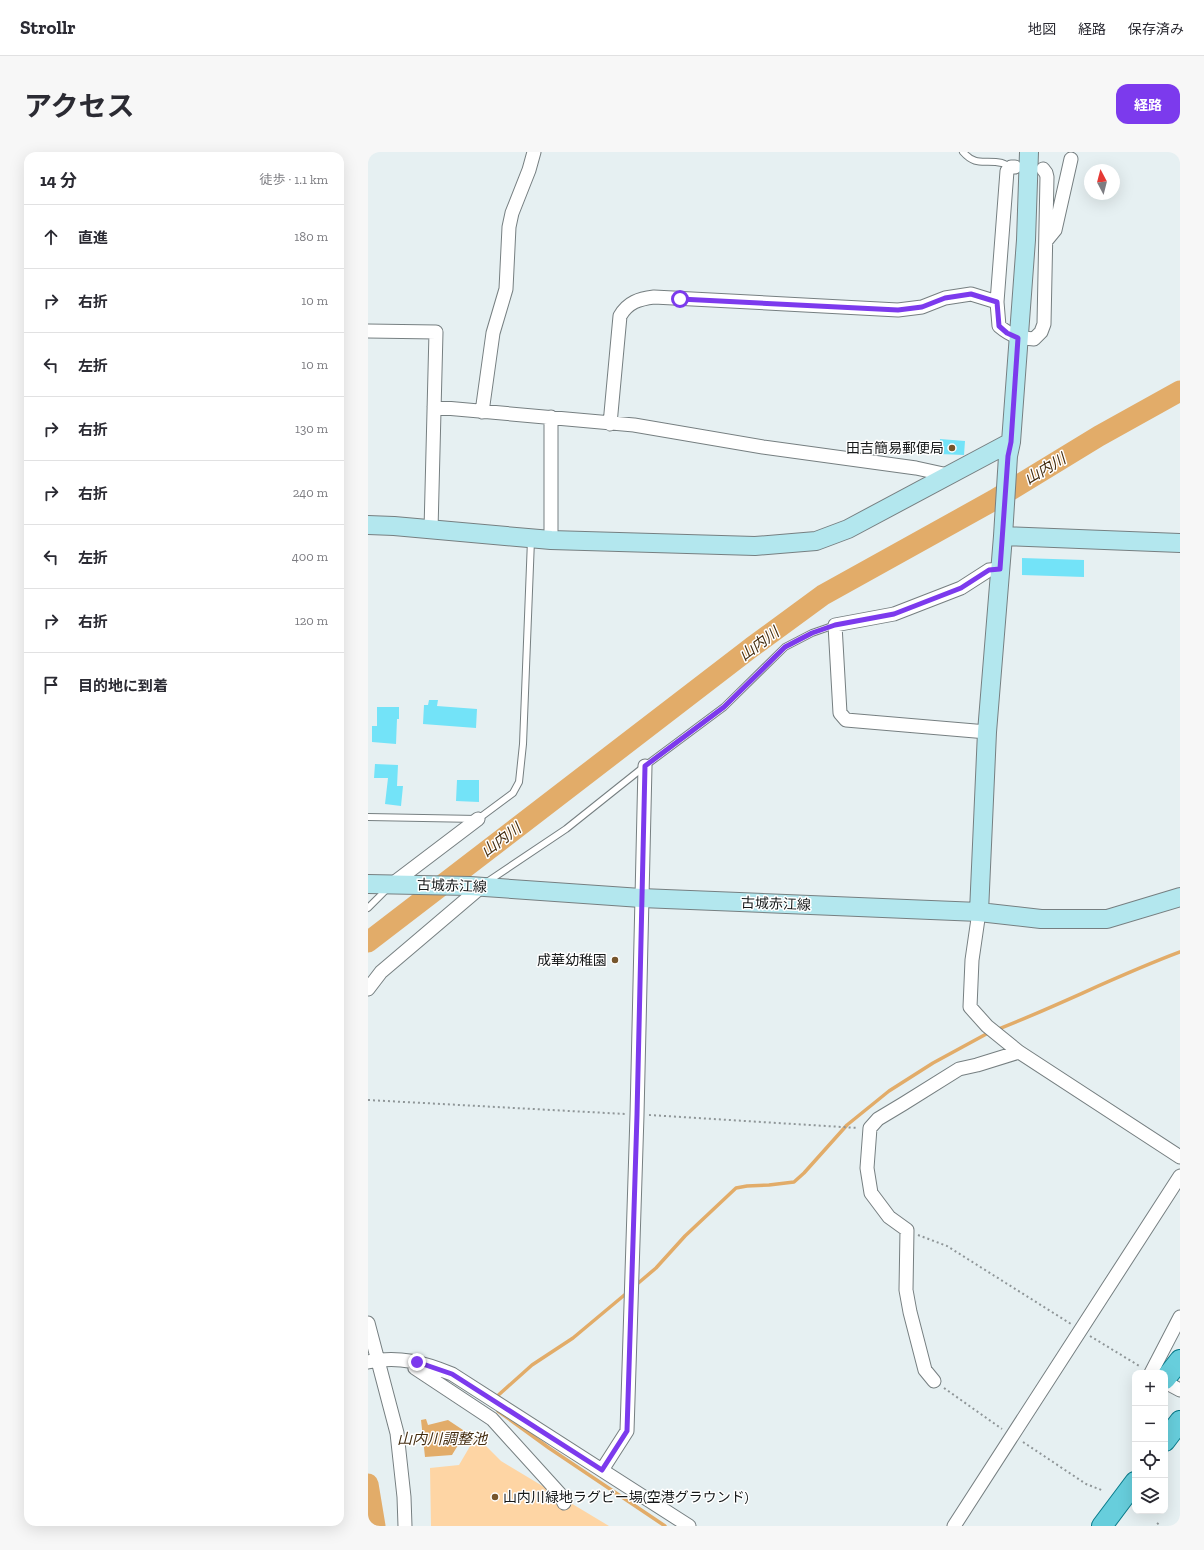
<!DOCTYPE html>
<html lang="ja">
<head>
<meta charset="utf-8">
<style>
	:root { --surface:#fff; --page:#f7f7f7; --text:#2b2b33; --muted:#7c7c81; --line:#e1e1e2; --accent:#7c3aed }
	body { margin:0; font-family:"Zilla Slab","Noto Sans JP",serif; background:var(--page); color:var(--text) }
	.controls { position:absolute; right:12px; bottom:12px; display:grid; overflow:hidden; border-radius:8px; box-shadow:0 4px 16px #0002 }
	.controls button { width:36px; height:36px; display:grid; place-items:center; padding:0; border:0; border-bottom:1px solid var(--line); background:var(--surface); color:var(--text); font:20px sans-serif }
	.compass { position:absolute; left:716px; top:12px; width:36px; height:36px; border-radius:50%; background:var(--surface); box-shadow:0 4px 16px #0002; rotate:353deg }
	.stop { position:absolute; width:12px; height:12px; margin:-9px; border:3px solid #7c3aed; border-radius:50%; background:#fff }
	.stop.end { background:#7c3aed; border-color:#fff; box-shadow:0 1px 4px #0008 }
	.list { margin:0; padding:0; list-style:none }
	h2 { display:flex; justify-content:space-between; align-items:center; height:52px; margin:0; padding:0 16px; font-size:17px }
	h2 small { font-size:13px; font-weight:400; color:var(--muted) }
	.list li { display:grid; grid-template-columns:26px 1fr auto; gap:12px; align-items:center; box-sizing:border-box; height:64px; padding:0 16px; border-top:1px solid var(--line) }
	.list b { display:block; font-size:15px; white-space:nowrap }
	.list em { font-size:13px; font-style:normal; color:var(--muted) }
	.icon { flex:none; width:22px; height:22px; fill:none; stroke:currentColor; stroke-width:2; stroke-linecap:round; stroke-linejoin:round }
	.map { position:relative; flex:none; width:812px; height:1374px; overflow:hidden; border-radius:12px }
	header { display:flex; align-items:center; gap:24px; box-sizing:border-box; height:56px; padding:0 20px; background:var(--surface); border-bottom:1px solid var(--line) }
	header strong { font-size:19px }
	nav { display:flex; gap:22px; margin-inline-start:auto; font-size:14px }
	.intro { display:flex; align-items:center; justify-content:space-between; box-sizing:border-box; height:96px; padding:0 24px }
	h1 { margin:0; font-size:28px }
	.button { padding:10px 18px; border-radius:12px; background:var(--accent); color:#fff; font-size:14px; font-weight:700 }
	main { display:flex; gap:24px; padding:0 24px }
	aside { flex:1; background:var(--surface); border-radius:12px; box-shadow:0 4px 16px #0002 }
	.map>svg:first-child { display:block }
	.green { fill:#fed5a4 }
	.water { fill:#e2ac69 }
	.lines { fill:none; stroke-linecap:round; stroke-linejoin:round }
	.stream { stroke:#e2ac69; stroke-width:3.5 }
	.river { stroke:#e2ac69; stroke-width:21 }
	.building { fill:#73e3f8 }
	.lane-casing { stroke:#767f81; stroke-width:8 }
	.street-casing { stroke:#767f81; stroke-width:15 }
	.secondary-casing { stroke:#767f81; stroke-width:20 }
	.primary-casing { stroke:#087a89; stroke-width:22 }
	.path { stroke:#8f9698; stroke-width:2; stroke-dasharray:2 3; stroke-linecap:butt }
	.lane { stroke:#fff; stroke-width:6 }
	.street { stroke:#fff; stroke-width:13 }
	.secondary { stroke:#b3e7ee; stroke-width:18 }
	.primary { stroke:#67cedc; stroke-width:20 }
	.route { stroke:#7c3aed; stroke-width:5 }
	.poi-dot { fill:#76552c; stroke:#fff; stroke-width:1.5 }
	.labels { text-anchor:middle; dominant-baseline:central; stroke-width:3; stroke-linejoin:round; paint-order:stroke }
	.poi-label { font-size:14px; fill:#151819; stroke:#fff; text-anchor:end }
	.street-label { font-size:14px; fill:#151819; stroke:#fff }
	.water-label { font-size:15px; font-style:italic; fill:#442d10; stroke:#fff }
</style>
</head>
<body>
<header>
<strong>Strollr</strong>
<nav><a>地図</a><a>経路</a><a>保存済み</a></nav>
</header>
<div class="intro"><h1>アクセス</h1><a class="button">経路</a></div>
<main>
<aside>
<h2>14 分<small>徒歩 · 1.1 km</small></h2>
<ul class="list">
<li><svg class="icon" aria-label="ahead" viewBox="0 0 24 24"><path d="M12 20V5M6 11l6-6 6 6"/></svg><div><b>直進</b></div><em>180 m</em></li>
<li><svg class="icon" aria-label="right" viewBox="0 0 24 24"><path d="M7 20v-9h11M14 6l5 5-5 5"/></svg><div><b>右折</b></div><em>10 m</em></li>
<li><svg class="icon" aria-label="left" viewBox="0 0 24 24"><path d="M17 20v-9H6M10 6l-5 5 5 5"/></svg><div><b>左折</b></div><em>10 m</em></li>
<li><svg class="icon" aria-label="right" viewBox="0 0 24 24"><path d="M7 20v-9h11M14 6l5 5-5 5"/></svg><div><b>右折</b></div><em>130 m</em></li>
<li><svg class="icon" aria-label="right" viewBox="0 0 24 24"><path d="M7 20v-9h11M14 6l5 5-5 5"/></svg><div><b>右折</b></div><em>240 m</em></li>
<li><svg class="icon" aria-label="left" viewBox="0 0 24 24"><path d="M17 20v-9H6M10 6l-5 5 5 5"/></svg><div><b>左折</b></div><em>400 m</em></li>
<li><svg class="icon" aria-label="right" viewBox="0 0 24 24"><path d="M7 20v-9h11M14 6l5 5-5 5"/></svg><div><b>右折</b></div><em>120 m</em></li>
<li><svg class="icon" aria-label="arrive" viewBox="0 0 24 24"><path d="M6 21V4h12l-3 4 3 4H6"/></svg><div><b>目的地に到着</b></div></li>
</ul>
</aside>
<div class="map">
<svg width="812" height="1374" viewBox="0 0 812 1374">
	<rect width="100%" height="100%" fill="#e6f0f2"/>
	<path class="green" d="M108,1284L133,1309L241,1374H63L62,1316L91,1313Z"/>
	<path class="water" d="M58,1267L60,1273L80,1268L98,1280L84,1303L57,1305L53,1268Z"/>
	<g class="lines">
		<path class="stream" d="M628,878C690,854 750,823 812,800
			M268,1133L288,1116L317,1084L368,1036L379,1034L401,1033L426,1030L436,1021L479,973L521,939L565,911L622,880
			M126,1247L164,1213L205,1186L260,1140
			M130,1259L181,1296L297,1374"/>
		<path class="river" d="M0,790L384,495L455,443L626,348L731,284L812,239
			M0,1332L7,1374"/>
	</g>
	<path class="building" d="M572,287L597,289L596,303L571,302Z
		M654,406L716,408V425L654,423Z
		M61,548H70L69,554L109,557L108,576L55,572L56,553H60Z
		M9,555H31V567H29L28,592L4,590V574H9Z
		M7,612L30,613L29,634H35L33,654L17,652L20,626H6Z
		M89,628H111V650L88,649Z"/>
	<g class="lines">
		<defs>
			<path id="lane" d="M595,0C608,15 617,7 634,11C637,12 640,14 643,15
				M0,665L110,667L145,641L151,630L155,592L163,388
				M119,730L198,677L277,614L356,555L417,495L444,481L467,473
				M0,756L19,737"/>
			<path id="street" d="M647,15H643L639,19L629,150L631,174C643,184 650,186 666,187L673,180L676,172L679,25L678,21L675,17
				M678,89L687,78L703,7
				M0,179L68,180L63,378
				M66,255L266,273L395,295L548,316L580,323
				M114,260L125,181L138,137L141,75L144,61L161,18L166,0
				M183,265V388
				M242,272L252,164C260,150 271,147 286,145L530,158L554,155L577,146L603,142L629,150
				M619,580L478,568L472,561L467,473L526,462L593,436L621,418L632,417
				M23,733L110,667
				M611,760L604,808L602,855L619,874L651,900L812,1005
				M0,837L13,820L113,735
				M0,1171L29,1281L36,1345L37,1374
				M0,1210C31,1203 56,1211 84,1222L321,1374
				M49,1210L47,1216L124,1267L192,1342L196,1351
				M783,1221L812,1165
				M566,1229L557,1218L542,1160L538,1138L539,1078L521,1065L503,1041L499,1016L502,976L510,967L535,952L591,917L609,913L651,900
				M797,1230L812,1238
				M234,1318L259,1279L269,963L277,614
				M586,1374L812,1024"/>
			<path id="secondary" d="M0,373L26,374L183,388L387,394L448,389L480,377L643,290
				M635,384L812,391
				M0,732L102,734L273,746L611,760L673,767H739L812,745
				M611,760L619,580L635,384L640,304L643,290L658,88L661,0"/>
			<path id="primary" d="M797,1227L812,1208
				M797,1289L812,1269
				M734,1374L767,1330"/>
		</defs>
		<use href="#lane" class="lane-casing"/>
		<use href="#street" class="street-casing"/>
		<use href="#secondary" class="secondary-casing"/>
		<use href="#primary" class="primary-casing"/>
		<path class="path" d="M0,948L257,962
			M281,963L490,976
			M550,1083L579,1094L703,1172
			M722,1184L773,1215
			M576,1236L634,1277
			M655,1290L718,1332L736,1339
			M789,1371L793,1374"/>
		<use href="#lane" class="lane"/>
		<use href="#street" class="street"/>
		<use href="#secondary" class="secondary"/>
		<use href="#primary" class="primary"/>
	</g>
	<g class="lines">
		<path class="route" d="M49,1210L84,1222L234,1318L259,1279L269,963L277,614L356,555L417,495L444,481L467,473L526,462L593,436L621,418L632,417L640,304L643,290L650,186L639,181L631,174L629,150L603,142L577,146L554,155L530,158L312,147"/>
	</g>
	<g class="poi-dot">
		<circle cx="584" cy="296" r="4"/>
		<circle cx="247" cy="808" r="4"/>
		<circle cx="127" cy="1345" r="4"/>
	</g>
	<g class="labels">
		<g class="poi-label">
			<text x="576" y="296">田吉簡易郵便局</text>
			<text x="239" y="808">成華幼稚園</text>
			<text x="135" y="1345" text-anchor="start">山内川緑地ラグビー場(空港グラウンド)</text>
		</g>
		<g class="street-label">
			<text transform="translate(84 734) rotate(2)">古城赤江線</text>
			<text transform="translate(408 752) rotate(2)">古城赤江線</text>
		</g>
		<g class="water-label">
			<text transform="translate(677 317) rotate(-31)">山内川</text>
			<text transform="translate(391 492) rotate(-37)">山内川</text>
			<text transform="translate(133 688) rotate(-37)">山内川</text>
			<text x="74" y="1287">山内川調整池</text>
		</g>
	</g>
</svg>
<div class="controls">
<button>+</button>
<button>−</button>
<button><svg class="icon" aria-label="locate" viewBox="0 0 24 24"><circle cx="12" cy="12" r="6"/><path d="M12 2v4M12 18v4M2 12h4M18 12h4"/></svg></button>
<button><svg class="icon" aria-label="layers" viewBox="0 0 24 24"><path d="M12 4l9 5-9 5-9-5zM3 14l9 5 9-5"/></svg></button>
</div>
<svg class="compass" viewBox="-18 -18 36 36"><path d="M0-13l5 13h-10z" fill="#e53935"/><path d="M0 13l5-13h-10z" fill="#7c7c81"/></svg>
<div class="stop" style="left:312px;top:147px"></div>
<div class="stop end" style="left:49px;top:1210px"></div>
</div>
</main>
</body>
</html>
